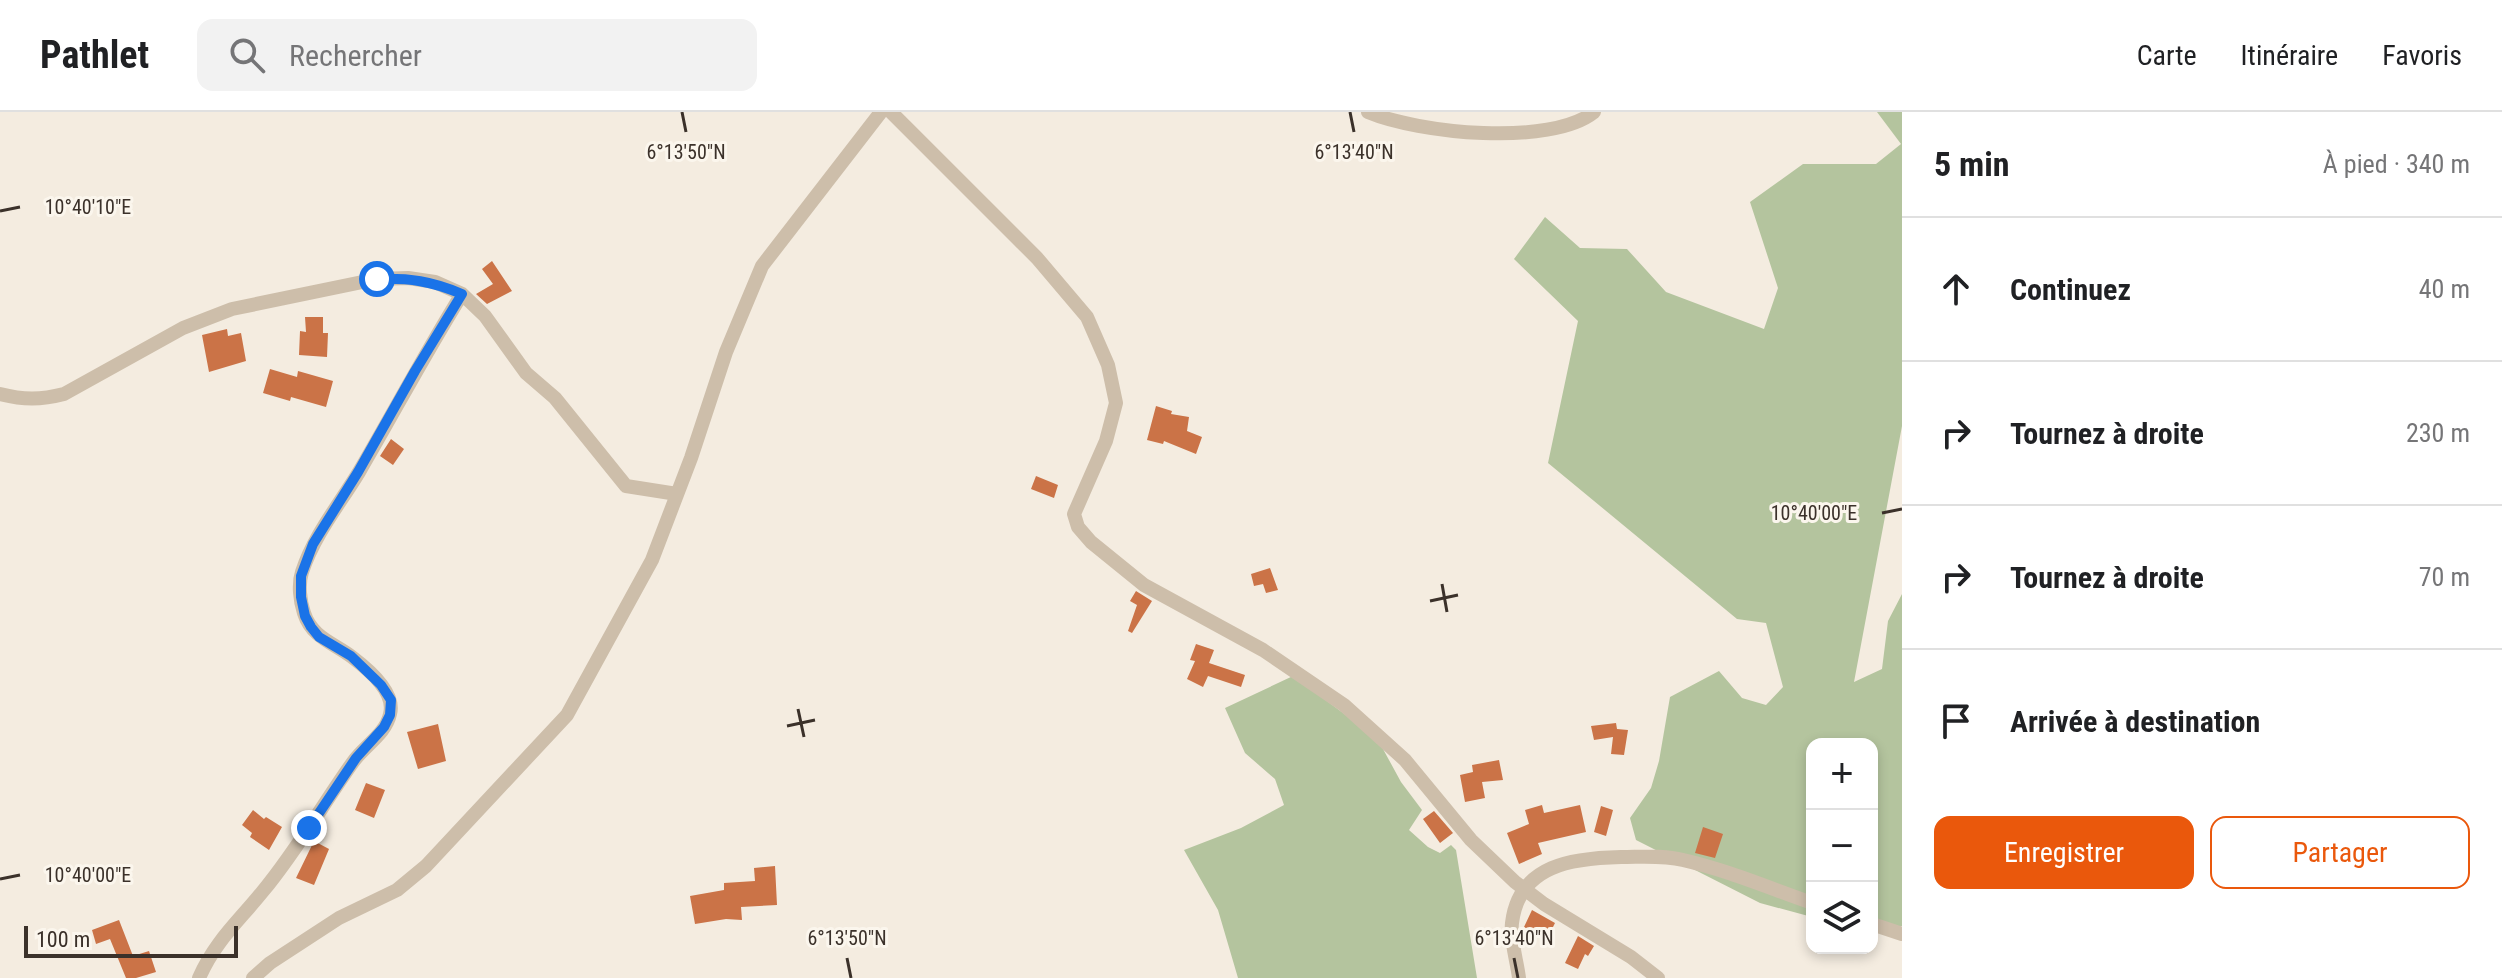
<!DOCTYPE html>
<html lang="fr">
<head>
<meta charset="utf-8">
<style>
	:root { --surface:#fff; --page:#f2f2f2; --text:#202124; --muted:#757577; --line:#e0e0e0; --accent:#ea580c }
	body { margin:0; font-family:"Roboto Condensed",sans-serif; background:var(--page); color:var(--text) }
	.controls { position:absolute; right:24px; bottom:24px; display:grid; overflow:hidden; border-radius:16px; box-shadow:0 4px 12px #0003 }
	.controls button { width:72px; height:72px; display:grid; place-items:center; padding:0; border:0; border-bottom:2px solid var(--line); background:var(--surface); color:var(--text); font:40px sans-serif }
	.scale { position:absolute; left:24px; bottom:20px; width:214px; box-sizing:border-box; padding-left:8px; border:4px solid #3b312a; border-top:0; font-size:22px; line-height:28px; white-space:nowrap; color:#3b312a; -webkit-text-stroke:6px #fbf6ed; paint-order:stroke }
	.stop { position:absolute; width:24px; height:24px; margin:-18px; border:6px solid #1a73e8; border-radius:50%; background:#fff }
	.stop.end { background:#1a73e8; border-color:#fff; box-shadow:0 2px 8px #0008 }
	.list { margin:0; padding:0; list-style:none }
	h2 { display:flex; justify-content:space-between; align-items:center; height:104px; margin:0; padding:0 32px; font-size:34px }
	h2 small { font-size:26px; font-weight:400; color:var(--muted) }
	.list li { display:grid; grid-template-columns:52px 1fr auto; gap:24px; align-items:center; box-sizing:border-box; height:144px; padding:0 32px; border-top:2px solid var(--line) }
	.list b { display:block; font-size:30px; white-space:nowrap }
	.list em { font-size:26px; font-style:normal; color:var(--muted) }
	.actions { display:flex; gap:16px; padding:24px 32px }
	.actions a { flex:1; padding:18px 0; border:2px solid var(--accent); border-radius:16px; text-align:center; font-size:28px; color:var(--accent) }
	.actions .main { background:var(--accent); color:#fff }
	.icon { flex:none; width:44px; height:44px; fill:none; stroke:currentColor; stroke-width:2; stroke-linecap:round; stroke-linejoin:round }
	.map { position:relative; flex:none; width:1902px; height:866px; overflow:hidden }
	header { display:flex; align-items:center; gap:48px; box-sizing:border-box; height:112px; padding:0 40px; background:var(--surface); border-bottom:2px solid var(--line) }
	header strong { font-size:38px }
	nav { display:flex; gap:44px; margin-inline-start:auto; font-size:28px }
	.search { width:560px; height:72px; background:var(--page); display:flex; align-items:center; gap:20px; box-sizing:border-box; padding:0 28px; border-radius:16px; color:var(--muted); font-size:30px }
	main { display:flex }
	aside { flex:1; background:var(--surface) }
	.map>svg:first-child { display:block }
	.green { fill:#b4c49e }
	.building { fill:#cb7347 }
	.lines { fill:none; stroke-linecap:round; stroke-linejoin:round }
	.minor { stroke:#cdbeaa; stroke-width:14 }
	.route { stroke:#1a73e8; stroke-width:10 }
	.ticks { fill:none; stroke:#3b312a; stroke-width:3 }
	.ticks-label { font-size:20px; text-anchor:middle; fill:#3b312a; stroke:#fbf6ed; stroke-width:6; stroke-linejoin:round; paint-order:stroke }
</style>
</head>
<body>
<header>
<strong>Pathlet</strong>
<div class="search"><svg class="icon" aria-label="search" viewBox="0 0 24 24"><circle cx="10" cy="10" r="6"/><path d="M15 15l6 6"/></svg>Rechercher</div>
<nav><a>Carte</a><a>Itinéraire</a><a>Favoris</a></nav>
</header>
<main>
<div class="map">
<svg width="1902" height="866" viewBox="0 0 1902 866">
	<rect width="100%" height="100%" fill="#f4ece0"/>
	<path class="green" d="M1877,0H1902V314L1854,570L1882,557L1888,509L1902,482V814L1872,815V632H1812V805L1760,791L1636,728L1630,706L1651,676L1659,649L1670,585L1719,559L1742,586L1766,593L1783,575L1766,511L1737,507L1548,351L1578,209L1514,147L1545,105L1580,136L1627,137L1666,180L1764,217L1778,176L1750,90L1803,52H1876L1901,32Z
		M1293,564L1377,626L1401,670L1422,698L1409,718L1428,735L1440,741L1451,733L1456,738L1477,866H1238L1218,798L1184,738L1241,716L1284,693L1275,667L1245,641L1225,596Z"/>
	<path class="building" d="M492,149L512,179L487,192L476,182L493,172L482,157Z
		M305,205H323V221H328L327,245L299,243L300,219L306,220Z
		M227,217L228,224L241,221L246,249L209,260L202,223Z
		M270,257L297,265L298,259L333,269L326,295L291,285L290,289L263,281Z
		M1156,294L1172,299L1171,302L1189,305L1187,319L1202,325L1196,342L1164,329L1163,332L1147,328Z
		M391,327L404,337L393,353L380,344Z
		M1036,364L1058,373L1054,386L1031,377Z
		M1270,456L1278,478L1266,481L1263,472L1254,474L1251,462Z
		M1136,479L1152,489L1132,521L1128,519L1137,493L1130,489Z
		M1196,532L1214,538L1209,551L1245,563L1241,575L1208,564L1203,575L1187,567L1195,549L1190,548Z
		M1616,611L1617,617L1628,618L1624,643L1611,642L1613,625L1594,628L1591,614Z
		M438,612L446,649L418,657L407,620Z
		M1499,648L1503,668L1482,670L1485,686L1465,690L1460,663L1473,660L1472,653Z
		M366,671L385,678L374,706L355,698Z
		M1542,693L1544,701L1580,693L1586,720L1538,731L1542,742L1519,752L1507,721L1529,712L1525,698Z
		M1601,694L1613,698L1606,724L1594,720Z
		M253,698L264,707L266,705L282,715L269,738L250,725L252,721L242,713Z
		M1434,699L1453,721L1440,731L1423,707Z
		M1703,715L1723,722L1715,746L1695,741Z
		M314,729L329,737L314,773L296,766Z
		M775,754L777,793L741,795L742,808L726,807L695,812L690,784L724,778V771L755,769L754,756Z
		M1532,798L1555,811L1547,827L1524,815Z
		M119,808L133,844L149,839L156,860L136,866H126L110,827L96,832L92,818Z
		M1578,824L1594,834L1588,844L1585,842L1578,857L1565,851Z"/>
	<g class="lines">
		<path class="minor" d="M891,0L1037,146L1087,205L1108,253L1116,291L1106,329L1074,402L1078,415L1091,430L1144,473L1263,538L1344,593L1405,648L1471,728L1515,770L1544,792L1631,845L1658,866
			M1368,0C1418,21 1550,35 1594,0
			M0,282C23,288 41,288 64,282L183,216L232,197L377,167L408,166L435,170L462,182L485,204L526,261L555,286L626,374L677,382
			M1872,812L1902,822
			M199,866C215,829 239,809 263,779C297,738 323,692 353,650C364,634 386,622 390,602C396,580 368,557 352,545C334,531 312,526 304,501C300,489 298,472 302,460C314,423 339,393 359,360C394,300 426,240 462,182
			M253,866L270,851L339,806L397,778L426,754L567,603L652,448L691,346L726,240L762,154L881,0
			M1519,866C1517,849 1510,828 1512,811C1519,752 1574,746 1621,745C1642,745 1663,743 1683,748C1727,758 1769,776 1812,791"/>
	</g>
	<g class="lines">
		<path class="route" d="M309,716L356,646L384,615L390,603L391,588L381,573L351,544L319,525L311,515L305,504L301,485V464L313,432L358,360L415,259L462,182C431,169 410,166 377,167"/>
	</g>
	<path class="ticks" d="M682,0L686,20M1350,0L1354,20M0,99L20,95M1882,401L1902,397M1442,472L1447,500M1430,489L1458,483M798,597L804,625M787,614L815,608M0,767L20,763M847,846L851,866M1514,846L1518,866"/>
	<g class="ticks-label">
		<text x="686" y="47">6°13'50"N</text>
		<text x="1354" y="47">6°13'40"N</text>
		<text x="88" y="102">10°40'10"E</text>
		<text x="1814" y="408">10°40'00"E</text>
		<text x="88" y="770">10°40'00"E</text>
		<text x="847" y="833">6°13'50"N</text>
		<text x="1514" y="833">6°13'40"N</text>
	</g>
</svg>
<div class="controls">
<button>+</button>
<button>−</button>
<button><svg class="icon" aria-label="layers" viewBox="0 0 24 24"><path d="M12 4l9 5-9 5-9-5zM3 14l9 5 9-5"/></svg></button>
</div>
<div class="scale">100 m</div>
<div class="stop" style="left:377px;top:167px"></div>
<div class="stop end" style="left:309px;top:716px"></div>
</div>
<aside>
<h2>5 min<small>À pied · 340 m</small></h2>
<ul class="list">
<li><svg class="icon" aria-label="ahead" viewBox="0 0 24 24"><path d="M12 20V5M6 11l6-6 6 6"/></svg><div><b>Continuez</b></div><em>40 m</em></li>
<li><svg class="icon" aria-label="right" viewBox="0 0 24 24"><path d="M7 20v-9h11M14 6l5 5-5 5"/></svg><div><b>Tournez à droite</b></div><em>230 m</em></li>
<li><svg class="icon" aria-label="right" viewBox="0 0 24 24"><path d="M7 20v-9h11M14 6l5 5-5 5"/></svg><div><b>Tournez à droite</b></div><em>70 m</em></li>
<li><svg class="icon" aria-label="arrive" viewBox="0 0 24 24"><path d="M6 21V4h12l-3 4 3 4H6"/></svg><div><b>Arrivée à destination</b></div></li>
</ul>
<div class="actions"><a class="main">Enregistrer</a><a>Partager</a></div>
</aside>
</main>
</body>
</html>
